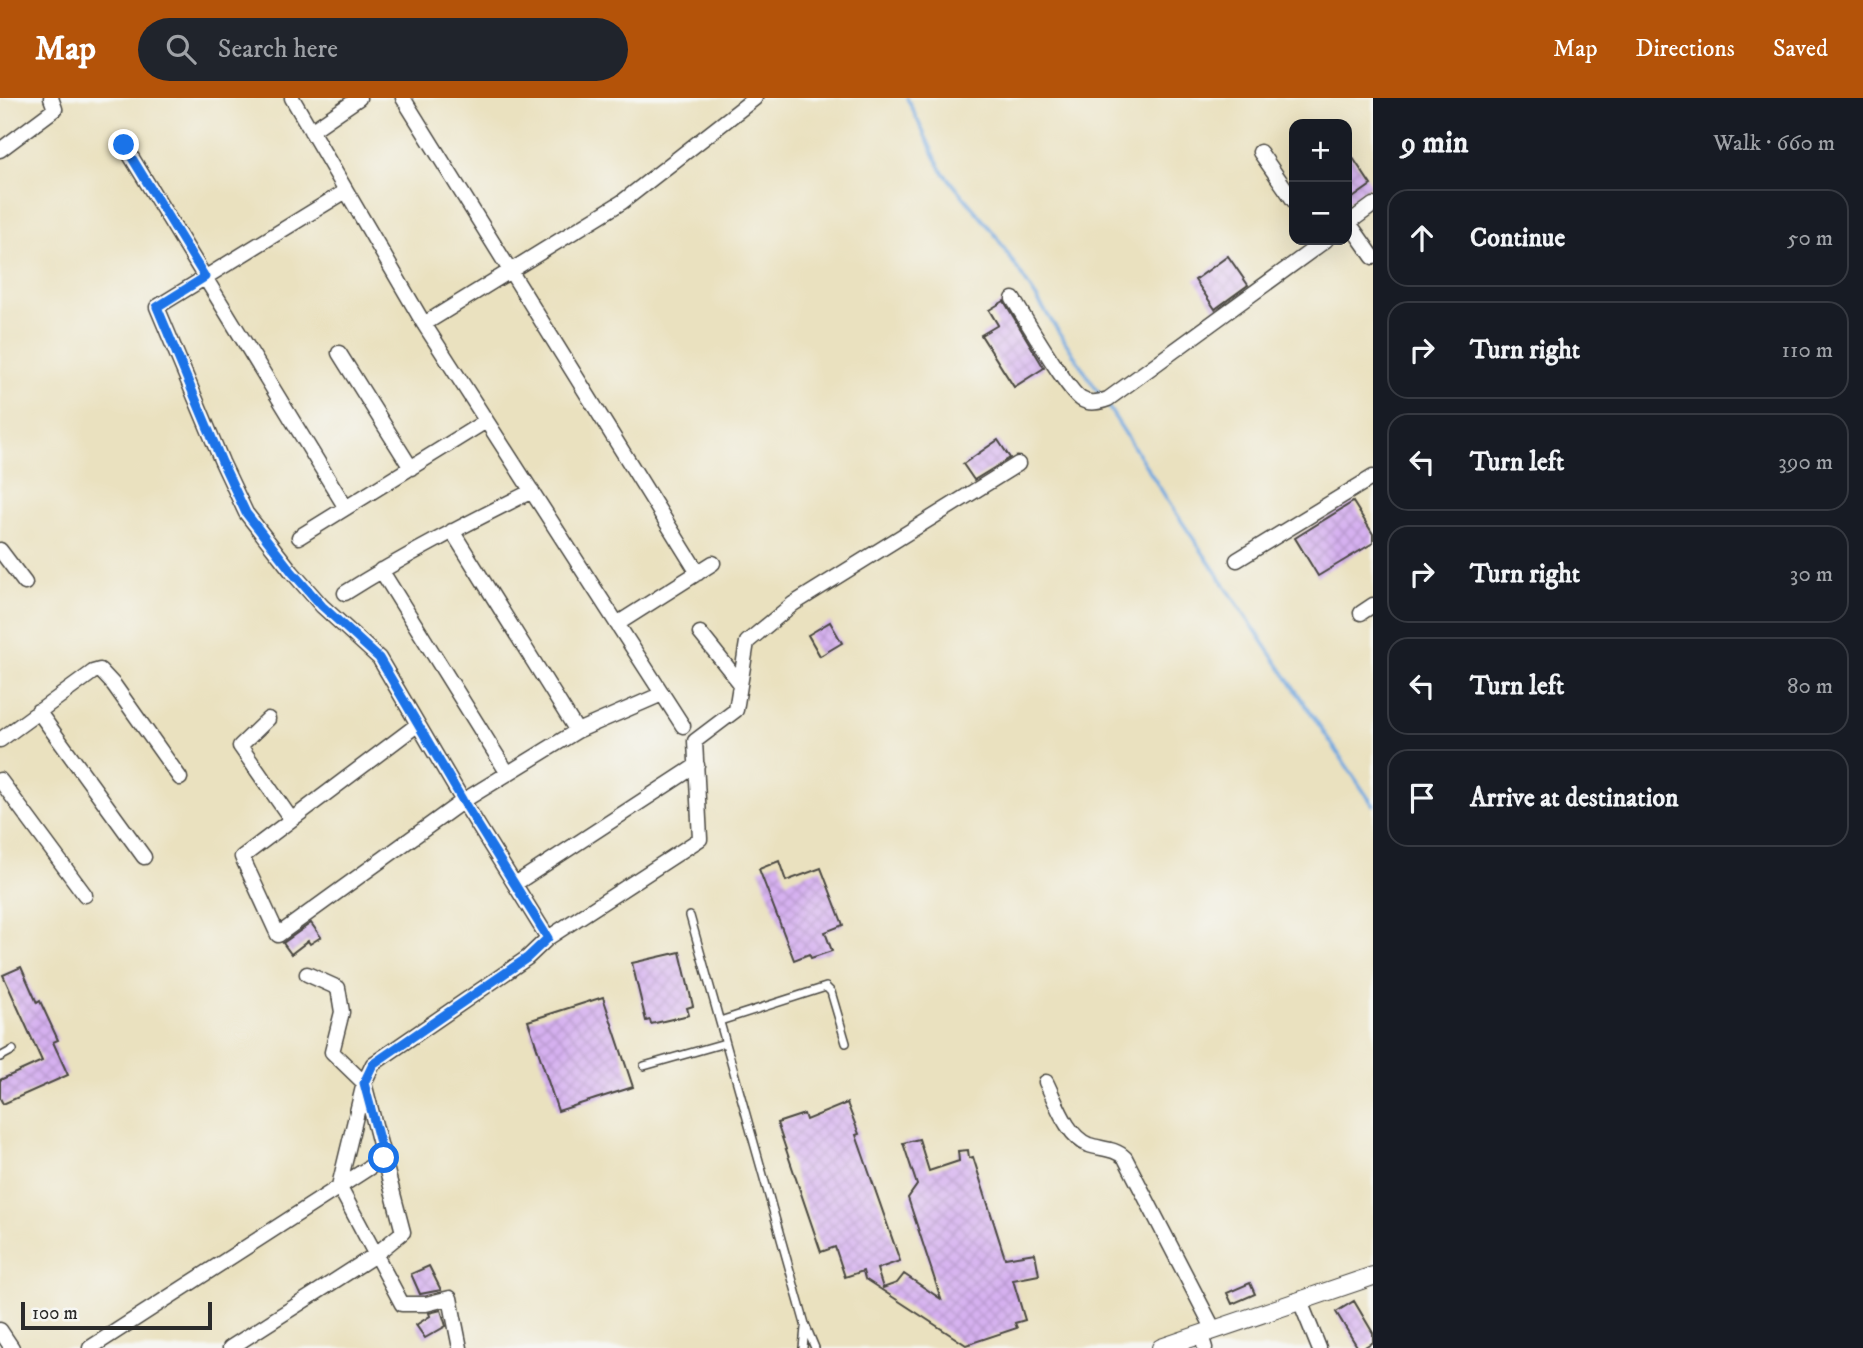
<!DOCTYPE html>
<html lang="en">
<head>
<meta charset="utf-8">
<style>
	:root { --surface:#171b24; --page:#20242c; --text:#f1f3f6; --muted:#9ea1a6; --line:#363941; --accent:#b45309 }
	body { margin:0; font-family:"IM FELL DW Pica",serif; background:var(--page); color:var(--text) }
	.controls { position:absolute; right:21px; top:21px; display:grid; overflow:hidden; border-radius:14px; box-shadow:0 7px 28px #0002 }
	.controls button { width:63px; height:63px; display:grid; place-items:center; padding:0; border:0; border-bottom:2px solid var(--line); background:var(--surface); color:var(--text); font:35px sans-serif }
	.scale { position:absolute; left:21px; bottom:18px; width:191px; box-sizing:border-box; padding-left:7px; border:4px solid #2b2b2b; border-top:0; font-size:19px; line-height:24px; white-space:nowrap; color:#2b2b2b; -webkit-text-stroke:5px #f6f6f2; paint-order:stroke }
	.stop { position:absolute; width:21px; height:21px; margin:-16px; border:5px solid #1a73e8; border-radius:50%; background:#fff }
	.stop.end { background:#1a73e8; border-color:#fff; box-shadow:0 2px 7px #0008 }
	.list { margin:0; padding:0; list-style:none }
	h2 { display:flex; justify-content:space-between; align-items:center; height:91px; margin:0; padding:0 28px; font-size:30px }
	h2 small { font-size:23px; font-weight:400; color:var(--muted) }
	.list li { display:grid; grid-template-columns:46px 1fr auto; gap:21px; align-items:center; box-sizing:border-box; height:98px; margin:0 14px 14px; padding:0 14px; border:2px solid var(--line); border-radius:21px }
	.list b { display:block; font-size:26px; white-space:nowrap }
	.list em { font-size:23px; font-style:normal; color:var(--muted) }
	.icon { flex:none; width:38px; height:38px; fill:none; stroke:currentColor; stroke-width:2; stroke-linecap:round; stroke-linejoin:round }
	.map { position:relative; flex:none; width:1373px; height:1250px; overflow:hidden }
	header { display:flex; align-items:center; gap:42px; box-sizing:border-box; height:98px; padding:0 35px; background:var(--accent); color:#fff }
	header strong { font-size:33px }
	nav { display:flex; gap:38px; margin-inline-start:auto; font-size:24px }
	.search { width:490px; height:63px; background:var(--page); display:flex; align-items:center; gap:18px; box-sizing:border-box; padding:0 24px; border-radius:38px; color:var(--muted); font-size:26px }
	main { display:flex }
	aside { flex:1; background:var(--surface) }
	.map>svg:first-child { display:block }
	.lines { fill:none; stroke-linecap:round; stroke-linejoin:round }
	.stream { stroke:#71a7df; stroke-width:3.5 }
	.building { fill:url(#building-cross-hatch) }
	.service-casing { stroke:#484641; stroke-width:10 }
	.minor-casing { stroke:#484641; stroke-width:17 }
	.tertiary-casing { stroke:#484641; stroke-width:20 }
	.service { stroke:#fff; stroke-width:7 }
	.minor { stroke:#fff; stroke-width:14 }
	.tertiary { stroke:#fff; stroke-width:18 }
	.route { stroke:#1a73e8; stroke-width:9 }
</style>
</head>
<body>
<header>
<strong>Map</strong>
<div class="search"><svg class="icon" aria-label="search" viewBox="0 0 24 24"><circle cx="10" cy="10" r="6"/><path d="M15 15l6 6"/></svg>Search here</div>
<nav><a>Map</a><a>Directions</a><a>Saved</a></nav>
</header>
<main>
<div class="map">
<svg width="1373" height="1250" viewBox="0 0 1373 1250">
	<defs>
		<pattern id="building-cross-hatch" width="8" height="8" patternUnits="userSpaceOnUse" patternTransform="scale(1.75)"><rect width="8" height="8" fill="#d6b1f0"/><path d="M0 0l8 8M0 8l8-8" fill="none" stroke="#b898ce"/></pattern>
	</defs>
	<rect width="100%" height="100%" fill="#f6f6f2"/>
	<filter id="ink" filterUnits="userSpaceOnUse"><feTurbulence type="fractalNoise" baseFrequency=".0143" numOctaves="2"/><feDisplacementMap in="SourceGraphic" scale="14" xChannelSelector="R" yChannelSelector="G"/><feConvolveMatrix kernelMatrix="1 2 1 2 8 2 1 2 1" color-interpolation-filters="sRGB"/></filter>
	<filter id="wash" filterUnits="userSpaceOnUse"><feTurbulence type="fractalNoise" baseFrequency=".00686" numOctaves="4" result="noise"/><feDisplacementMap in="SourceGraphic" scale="28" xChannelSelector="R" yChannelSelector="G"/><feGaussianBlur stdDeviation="1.57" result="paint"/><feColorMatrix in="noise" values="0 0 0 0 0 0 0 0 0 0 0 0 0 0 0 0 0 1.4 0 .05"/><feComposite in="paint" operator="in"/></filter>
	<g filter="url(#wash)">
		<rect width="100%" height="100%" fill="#eae1bf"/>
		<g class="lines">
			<path class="stream" d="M907,0L942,73L994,135L1102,300
				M1107,307L1174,412L1373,707"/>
		</g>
		<g id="blocks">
			<path class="building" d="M1347,51L1371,87L1347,104Z
				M1228,158L1248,187L1215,211L1195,182Z
				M1004,203L1044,270L1014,289L981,237L998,227L989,212Z
				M998,342L1010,360L974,382L963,366Z
				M1353,404L1373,436V445L1318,478L1295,440Z
				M830,524L842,545L820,558L808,537Z
				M779,763L786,783L821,770L843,827L825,834L832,853L811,860L809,856L794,862L759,771Z
				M311,825L321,839L310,846L308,843L291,856L283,845Z
				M680,854L693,908L687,910L689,917L651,926L650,922L646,923L632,865Z
				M21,869L37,905L40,903L58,942L53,944L68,977L3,1006L0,1000V982L42,963L3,877Z
				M603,899L633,989L558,1013L528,923Z
				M847,1005L859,1036L856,1037L900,1163L877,1171L883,1190L897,1185L904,1176L941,1201L908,1100L917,1087L903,1045L919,1041L929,1073L959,1063L958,1053L968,1052L969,1060L973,1059L1005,1160L1035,1155L1039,1177L1013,1182L1025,1222L1015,1225L1017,1230L966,1247L865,1181L863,1173L845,1179L835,1149L821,1154L777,1025L804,1016L806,1022Z
				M429,1168L441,1192L420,1196L411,1176Z
				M1250,1185L1255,1196L1232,1206L1227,1195Z
				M1354,1203L1373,1235V1244L1363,1250H1358L1336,1214Z
				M441,1212L446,1228L425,1240L416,1227L430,1218L429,1215Z"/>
		</g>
	</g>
	<g filter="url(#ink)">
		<use href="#blocks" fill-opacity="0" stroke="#484641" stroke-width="2"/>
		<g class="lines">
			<defs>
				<path id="service" d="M690,818L805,1226L815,1250
					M720,923L826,889L831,894L846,945
					M0,959L13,952
					M644,968L725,945
					M803,1250L805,1230"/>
				<path id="minor" d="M292,0L424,226L683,628
					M403,0L698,475
					M311,33L359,0
					M124,47L346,410
					M0,52L55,11L51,0
					M1260,54L1294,103
					M346,93L157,209L222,364L246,415L292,474L322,508L379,560L463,703L577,633L662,596
					M1349,125L1373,159
					M1347,126L1373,107
					M1013,201C1025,220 1067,292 1081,301C1090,307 1100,304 1108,301L1326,142
					M424,226L622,104L755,0
					M339,255L411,370
					M452,433L577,633
					M299,439L486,323
					M0,452L25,485
					M1237,462L1373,379
					M381,472L507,674
					M345,495C405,457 468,425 532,393
					M1361,515L1373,507
					M617,526L713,465
					M700,535L740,585
					M38,613L144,759
					M268,621L240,648L291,721
					M417,627L242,759L278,837L463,703L548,840
					M0,642L93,574L100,572L114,587L180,680
					M0,682L85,797
					M515,786L697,667
					M1046,984C1056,1004 1067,1039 1089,1047C1101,1051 1115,1050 1125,1060L1214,1232
					M1300,1203L1319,1250
					M0,1232L12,1250
					M1201,1237L1205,1250
					M90,1250L384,1060
					M230,1250L375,1157L403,1134L364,985L332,954L342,914L338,890L307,876
					M460,1250L450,1200L426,1206H402L339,1088L364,985L373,966L527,860L548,840L700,741L695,643L736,612L747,544L793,506L1018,366"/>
				<path id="tertiary" d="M1161,1250L1373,1178"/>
			</defs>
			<use href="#service" class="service-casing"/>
			<use href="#minor" class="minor-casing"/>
			<use href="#tertiary" class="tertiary-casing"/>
			<use href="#service" class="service"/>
			<use href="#minor" class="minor"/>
			<use href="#tertiary" class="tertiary"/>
		</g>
	</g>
	<g class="lines" filter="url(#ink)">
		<path class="route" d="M124,47L205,179L157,209L222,364L246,415L292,474L322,508L379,560L463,703L548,840L527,860L373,966L364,985L384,1060"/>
	</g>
</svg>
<div class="controls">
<button>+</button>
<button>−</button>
</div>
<div class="scale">100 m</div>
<div class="stop" style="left:384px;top:1060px"></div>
<div class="stop end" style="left:124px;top:47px"></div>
</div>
<aside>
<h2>9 min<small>Walk · 660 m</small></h2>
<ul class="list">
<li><svg class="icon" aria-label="ahead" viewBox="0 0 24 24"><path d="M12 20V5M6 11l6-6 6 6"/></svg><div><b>Continue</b></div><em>50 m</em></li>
<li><svg class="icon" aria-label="right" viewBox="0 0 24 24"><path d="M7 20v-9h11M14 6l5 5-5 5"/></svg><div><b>Turn right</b></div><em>110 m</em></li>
<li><svg class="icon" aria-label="left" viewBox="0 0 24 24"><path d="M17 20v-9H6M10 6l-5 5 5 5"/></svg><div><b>Turn left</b></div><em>390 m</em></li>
<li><svg class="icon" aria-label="right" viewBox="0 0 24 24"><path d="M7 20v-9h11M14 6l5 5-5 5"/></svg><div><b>Turn right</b></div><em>30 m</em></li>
<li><svg class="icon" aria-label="left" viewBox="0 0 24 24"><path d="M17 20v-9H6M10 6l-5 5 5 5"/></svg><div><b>Turn left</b></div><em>80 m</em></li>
<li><svg class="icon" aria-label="arrive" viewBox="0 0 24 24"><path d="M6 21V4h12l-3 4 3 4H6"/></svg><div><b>Arrive at destination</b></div></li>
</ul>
</aside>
</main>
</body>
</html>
